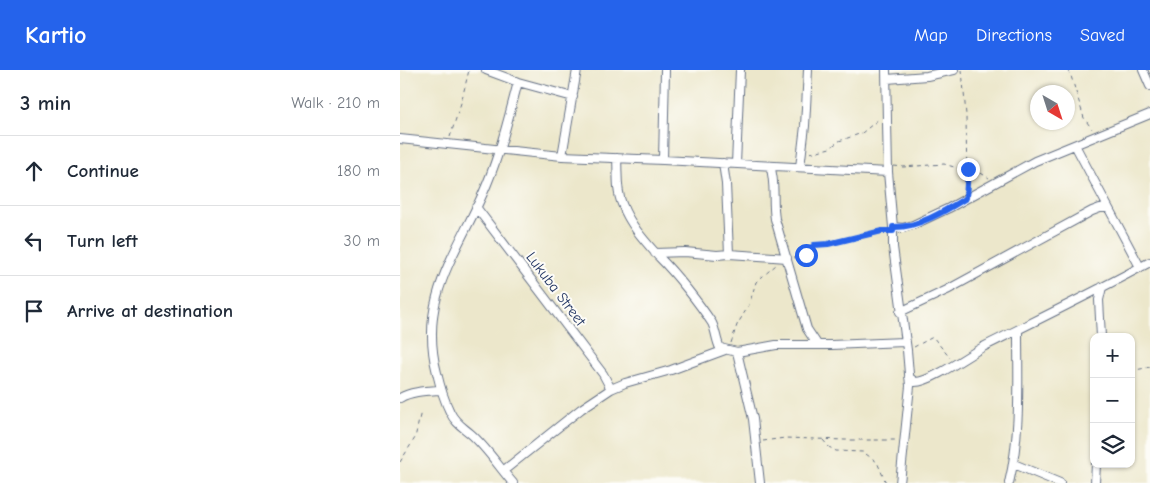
<!DOCTYPE html>
<html lang="en">
<head>
<meta charset="utf-8">
<style>
	:root { --surface:#fff; --page:#f2f2f3; --text:#1f2937; --muted:#747a83; --line:#e0e1e3; --accent:#2563eb }
	body { margin:0; font-family:"Comic Neue",sans-serif; background:var(--page); color:var(--text) }
	.controls { position:absolute; right:15px; bottom:15px; display:grid; overflow:hidden; border-radius:10px; box-shadow:0 1px 4px #0004 }
	.controls button { width:45px; height:45px; display:grid; place-items:center; padding:0; border:0; border-bottom:1px solid var(--line); background:var(--surface); color:var(--text); font:25px sans-serif }
	.compass { position:absolute; left:630px; top:15px; width:45px; height:45px; border-radius:50%; background:var(--surface); box-shadow:0 1px 4px #0004; rotate:141deg }
	.stop { position:absolute; width:15px; height:15px; margin:-11px; border:4px solid #2563eb; border-radius:50%; background:#fff }
	.stop.end { background:#2563eb; border-color:#fff; box-shadow:0 1px 5px #0008 }
	.list { margin:0; padding:0; list-style:none }
	h2 { display:flex; justify-content:space-between; align-items:center; height:65px; margin:0; padding:0 20px; font-size:21px }
	h2 small { font-size:16px; font-weight:400; color:var(--muted) }
	.list li { display:grid; grid-template-columns:32px 1fr auto; gap:15px; align-items:center; box-sizing:border-box; height:70px; padding:0 20px; border-top:1px solid var(--line) }
	.list b { display:block; font-size:19px; white-space:nowrap }
	.list em { font-size:16px; font-style:normal; color:var(--muted) }
	.icon { flex:none; width:28px; height:28px; fill:none; stroke:currentColor; stroke-width:2; stroke-linecap:round; stroke-linejoin:round }
	.map { position:relative; flex:none; width:750px; height:413px; overflow:hidden }
	header { display:flex; align-items:center; gap:30px; box-sizing:border-box; height:70px; padding:0 25px; background:var(--accent); color:#fff }
	header strong { font-size:24px }
	nav { display:flex; gap:28px; margin-inline-start:auto; font-size:18px }
	main { display:flex }
	aside { flex:1; background:var(--surface) }
	.map>svg:first-child { display:block }
	.lines { fill:none; stroke-linecap:round; stroke-linejoin:round }
	.minor-casing { stroke:#646f84; stroke-width:10 }
	.path { stroke:#646f84; stroke-width:1; stroke-dasharray:4 4; stroke-linecap:butt }
	.minor { stroke:#fff; stroke-width:8 }
	.route { stroke:#2563eb; stroke-width:6 }
	.labels { text-anchor:middle; dominant-baseline:central; stroke-width:4; stroke-linejoin:round; paint-order:stroke }
	.street-label { font-size:15px; fill:#1b2f5e; stroke:#fdfcf7 }
</style>
</head>
<body>
<header>
<strong>Kartio</strong>
<nav><a>Map</a><a>Directions</a><a>Saved</a></nav>
</header>
<main>
<aside>
<h2>3 min<small>Walk · 210 m</small></h2>
<ul class="list">
<li><svg class="icon" aria-label="ahead" viewBox="0 0 24 24"><path d="M12 20V5M6 11l6-6 6 6"/></svg><div><b>Continue</b></div><em>180 m</em></li>
<li><svg class="icon" aria-label="left" viewBox="0 0 24 24"><path d="M17 20v-9H6M10 6l-5 5 5 5"/></svg><div><b>Turn left</b></div><em>30 m</em></li>
<li><svg class="icon" aria-label="arrive" viewBox="0 0 24 24"><path d="M6 21V4h12l-3 4 3 4H6"/></svg><div><b>Arrive at destination</b></div></li>
</ul>
</aside>
<div class="map">
<svg width="750" height="413" viewBox="0 0 750 413">
	<rect width="100%" height="100%" fill="#fdfcf7"/>
	<filter id="ink" filterUnits="userSpaceOnUse"><feTurbulence type="fractalNoise" baseFrequency=".02" numOctaves="2"/><feDisplacementMap in="SourceGraphic" scale="10" xChannelSelector="R" yChannelSelector="G"/><feConvolveMatrix kernelMatrix="1 2 1 2 8 2 1 2 1" color-interpolation-filters="sRGB"/></filter>
	<filter id="wash" filterUnits="userSpaceOnUse"><feTurbulence type="fractalNoise" baseFrequency=".0096" numOctaves="4" result="noise"/><feDisplacementMap in="SourceGraphic" scale="20" xChannelSelector="R" yChannelSelector="G"/><feGaussianBlur stdDeviation="1.12" result="paint"/><feColorMatrix in="noise" values="0 0 0 0 0 0 0 0 0 0 0 0 0 0 0 0 0 1.4 0 .05"/><feComposite in="paint" operator="in"/></filter>
	<g filter="url(#wash)">
		<rect width="100%" height="100%" fill="#ece7cb"/>
	</g>
	<g filter="url(#ink)">
		<g class="lines">
			<defs>
				<path id="minor" d="M86,0L118,12L173,27
					M486,0L488,102L493,157V177L507,280L510,316L500,413
					M743,0L750,16
					M487,9L527,6L554,0
					M0,69L162,86L263,90L488,102
					M675,75L740,197
					M162,86L177,0
					M217,88C218,103 216,120 222,134C230,155 244,170 259,187C276,204 299,233 312,253C316,261 316,270 320,278L337,282L353,349L360,413
					M263,90L265,0
					M323,93L326,114L329,184
					M336,94L340,0
					M370,96C376,112 372,131 375,149L407,259L417,274
					M400,97L405,56L408,0
					M76,137L203,304L211,319
					M493,157L503,158L513,155L549,138L635,91L750,44
					M255,183L285,182L317,185L329,184L387,188
					M500,242L547,220L692,141L700,138H707
					M701,267L699,230L702,217
					M337,282L376,275H431L504,272
					M509,307L515,312C531,312 567,286 583,277C639,249 695,222 750,192
					M0,328C12,321 27,321 41,320
					M614,394L660,413
					M103,401L181,339L211,319L225,313L271,300L325,280
					M113,413C99,397 87,378 71,364C63,357 55,353 50,342C44,330 40,316 37,303C17,226 60,180 87,114C101,80 109,46 118,12
					M609,413C621,364 618,311 618,261
					M695,413L696,394"/>
			</defs>
			<use href="#minor" class="minor-casing"/>
			<path class="path" d="M562,0L566,45L567,120
				M667,0L671,6L684,48L692,59
				M50,67L61,33L69,0
				M410,83L430,78L439,71L462,63L479,49
				M494,96L503,97L544,94L554,97L579,102L589,108
				M394,188L406,185L414,175L427,174L485,161
				M331,273L337,255L349,235L356,212L376,195
				M514,277L533,267L550,288
				M731,301L750,297
				M423,370L429,377L436,381L463,382L473,389L477,392L486,413
				M363,371L385,368L445,370H498
				M0,392L15,368L21,341"/>
			<use href="#minor" class="minor"/>
		</g>
	</g>
	<g class="lines" filter="url(#ink)">
		<path class="route" d="M406,185L414,175L428,174L482,161H493V157C518,158 545,141 566,128L568,99"/>
	</g>
	<g class="labels">
		<g class="street-label">
			<text transform="translate(156 219) rotate(53)">Lukuba Street</text>
		</g>
	</g>
</svg>
<div class="controls">
<button>+</button>
<button>−</button>
<button><svg class="icon" aria-label="layers" viewBox="0 0 24 24"><path d="M12 4l9 5-9 5-9-5zM3 14l9 5 9-5"/></svg></button>
</div>
<svg class="compass" viewBox="-18 -18 36 36"><path d="M0-13l5 13h-10z" fill="#e53935"/><path d="M0 13l5-13h-10z" fill="#747a83"/></svg>
<div class="stop" style="left:406px;top:185px"></div>
<div class="stop end" style="left:568px;top:99px"></div>
</div>
</main>
</body>
</html>
